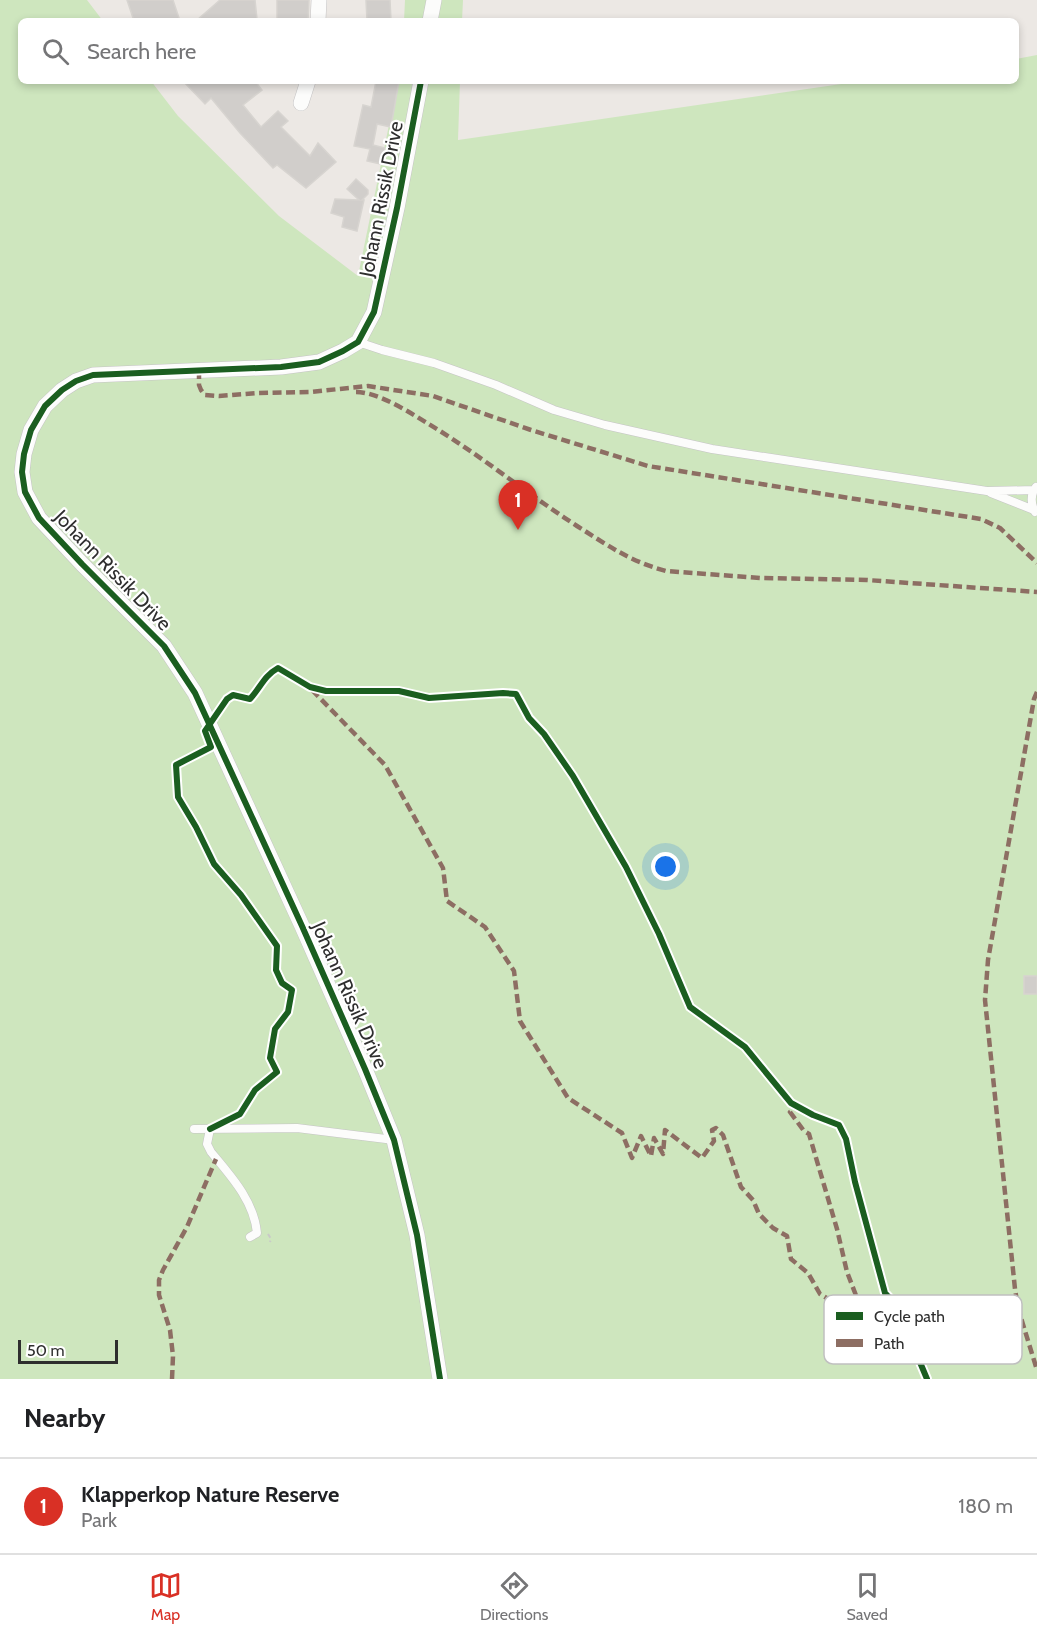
<!DOCTYPE html>
<html lang="en">
<head>
<meta charset="utf-8">
<style>
	:root { --surface:#fff; --page:#f6f6f6; --text:#202124; --muted:#757577; --line:#e0e0e0; --accent:#d93025 }
	body { margin:0; font-family:Cabin,sans-serif; background:var(--page); color:var(--text) }
	.scale { position:absolute; left:18px; bottom:15px; width:100px; box-sizing:border-box; padding-left:6px; border:3px solid #2e2e2e; border-top:0; font-size:16px; line-height:21px; white-space:nowrap; color:#2e2e2e; -webkit-text-stroke:4px #fff; paint-order:stroke }
	.you { position:absolute; left:666px; top:867px; width:21px; height:21px; margin:-15px; border:4px solid #fff; border-radius:50%; background:#1a73e8; box-shadow:0 0 0 9px #1a73e833 }
	.badge { display:grid; place-items:center; width:39px; height:39px; border-radius:50%; background:var(--accent); color:#fff; font-size:20px; font-weight:700 }
	.pin { position:absolute; translate:-50% -50px; filter:drop-shadow(0 2px 3px #0008) }
	.pin::after { content:''; position:absolute; top:32px; width:21px; height:18px; background:inherit; clip-path:polygon(0 0,100% 0,50% 100%) }
	.list { margin:0; padding:0; list-style:none }
	h2 { display:flex; justify-content:space-between; align-items:center; height:78px; margin:0; padding:0 24px; font-size:26px }
	h2 small { font-size:20px; font-weight:400; color:var(--muted) }
	.list li { display:grid; grid-template-columns:39px 1fr auto; gap:18px; align-items:center; box-sizing:border-box; height:96px; padding:0 24px; border-top:2px solid var(--line) }
	.list b { display:block; font-size:22px; white-space:nowrap }
	.list p { margin:0; font-size:20px; white-space:nowrap; color:var(--muted) }
	.list em { font-size:20px; font-style:normal; color:var(--muted) }
	.icon { flex:none; width:33px; height:33px; fill:none; stroke:currentColor; stroke-width:2; stroke-linecap:round; stroke-linejoin:round }
	.map { position:relative; flex:none; width:1037px; height:1379px; overflow:hidden }
	.search { position:absolute; background:var(--surface); box-shadow:0 3px 9px #0003; left:18px; right:18px; top:18px; height:66px; display:flex; align-items:center; gap:15px; box-sizing:border-box; padding:0 21px; border-radius:9px; color:var(--muted); font-size:22px }
	.sheet { height:174px; background:var(--surface) }
	nav { display:flex; justify-content:space-around; align-items:center; box-sizing:border-box; height:84px; border-top:2px solid var(--line); background:var(--surface); font-size:16px; color:var(--muted) }
	nav a { display:grid; justify-items:center; gap:3px }
	nav .on { color:var(--accent) }
	.map>svg:first-child { display:block }
	.green { fill:#cee6be }
	.building { fill:#d1cecb; stroke:#d7d4d0; stroke-width:1.5 }
	.lines { fill:none; stroke-linecap:round; stroke-linejoin:round }
	.service-casing { stroke:#c5c4c5; stroke-width:9 }
	.minor-casing { stroke:#c5c4c5; stroke-width:16 }
	.path { stroke:#c9c9c8; stroke-width:2; stroke-dasharray:4.5 3; stroke-linecap:butt }
	.service { stroke:#fcfcfb; stroke-width:8 }
	.minor { stroke:#fcfcfb; stroke-width:15 }
	.quiet { stroke:#8d6e63; stroke-width:4.5; stroke-dasharray:9 4.5; stroke-linecap:butt }
	.cycleway-casing { stroke:#fff; stroke-width:10 }
	.cycleway { stroke:#1b5e20; stroke-width:6 }
	.labels { text-anchor:middle; dominant-baseline:central; stroke-width:4.5; stroke-linejoin:round; paint-order:stroke }
	.street-label { font-size:20px; fill:#2e2e2e; stroke:#fff }
	.key { fill:#fff; stroke:#c0c0c0; stroke-width:1.5 }
	.key-label { font-size:16px; fill:#2e2e2e }
</style>
</head>
<body>
<div class="map">
<svg width="1037" height="1379" viewBox="0 0 1037 1379">
	<rect width="100%" height="100%" fill="#ece8e4"/>
	<path class="green" d="M0,0H87L103,21H21V81H151L178,116L279,216L358,276L398,81H460L458,140L862,81H1016V59L1037,55V1379H0Z
		M405,0H463L462,21H404Z"/>
	<path class="building" d="M127,0H173L180,21H134Z
		M220,0H255L257,19L196,21Z
		M277,0H309L308,21H277Z
		M366,0H390L391,21H367Z
		M183,81H255L262,90L243,105L261,127L278,111L288,121L281,127L310,156L318,143L336,162L306,188L277,165L273,168L240,133L211,98L205,104Z
		M376,81H399L391,127L377,124L373,145L385,148L381,164L367,161L370,149L354,146L363,105L371,107Z
		M356,179L368,190V194L362,200H364L357,231L342,227L344,217L331,213L335,199L359,200L347,189Z
		M1024,976H1037V994H1024Z"/>
	<g class="lines">
		<defs>
			<path id="service" d="M358,342L382,350L434,363L496,385L554,410L605,425L712,449L987,491L1034,490
				M991,493L1034,510
				M1035,512C1031,504 1030,495 1036,487
				M194,1129L297,1128L394,1140
				M210,1129L207,1144L211,1152C231,1176 254,1201 257,1233L250,1237"/>
			<path id="minor" d="M318,21L319,0
				M430,21L434,0
				M421,81L397,208L374,312L358,342L343,351L319,362L281,367L93,375L76,381L62,390L45,406L31,430L24,454L22,472L25,492L39,518L82,564L164,646L195,693L302,926L365,1069L394,1140L417,1235L440,1379
				M301,103L308,81"/>
		</defs>
		<use href="#service" class="service-casing"/>
		<use href="#minor" class="minor-casing"/>
		<path class="path" d="M268,1234L271,1239L270,1242"/>
		<use href="#service" class="service"/>
		<use href="#minor" class="minor"/>
		<path class="quiet" d="M199,370V385L201,390L205,395L219,396L259,393L310,392L368,386L433,396L531,430L648,466L981,519L1000,528L1037,563
			M356,392C378,392 409,412 427,423C479,454 526,493 577,526C609,546 629,561 666,571L761,578L867,580L1037,592
			M312,690L385,765L443,868L447,901L485,927L514,971L520,1021L568,1098L622,1133L632,1158L641,1136L651,1156L654,1138L663,1154L665,1130L702,1158L714,1141L712,1130L716,1128L723,1135L741,1187L753,1200L759,1214L773,1228L787,1236L791,1259L808,1273L820,1294L833,1302L846,1316L851,1313L857,1298L847,1272L837,1229L809,1134L804,1131L790,1112L798,1107
			M1037,692L1034,699L988,960L985,1000L1015,1289L1018,1308L1037,1370
			M172,1379L173,1356L170,1330L159,1295V1280L163,1270L187,1227L216,1159"/>
		<defs>
			<path id="cycleway" d="M421,81L397,208L374,312L358,342L343,351L319,362L281,367L93,375L76,381L62,390L45,406L31,430L24,454L22,472L25,492L39,518L82,564L164,646L195,693L302,926L365,1069L394,1140L417,1235L440,1379
				M210,1129L240,1114L255,1090L277,1072L270,1058L275,1029L288,1012L292,990L282,983L276,970L277,946L241,895L214,864L196,827L178,797L176,765L211,747L205,731L227,699L233,695L250,699C261,687 264,676 278,668L310,687L326,691H399L429,698L503,693L516,694L529,718L544,734L573,776L626,867L659,934L690,1007L745,1047L791,1103L813,1115L839,1125L846,1139L855,1182L885,1293L896,1305L927,1379"/>
		</defs>
		<use href="#cycleway" class="cycleway-casing"/>
		<use href="#cycleway" class="cycleway"/>
	</g>
	<g class="labels">
		<g class="street-label">
			<text transform="translate(381 199) rotate(-79)">Johann Rissik Drive</text>
			<text transform="translate(113 570) rotate(46)">Johann Rissik Drive</text>
			<text transform="translate(350 995) rotate(66)">Johann Rissik Drive</text>
		</g>
	</g>
	<rect x="824" y="1295" width="198" height="69" rx="9" class="key"/>
	<rect x="836" y="1312" width="27" height="8" fill="#1b5e20"/>
	<rect x="836" y="1339" width="27" height="8" fill="#8d6e63"/>
	<g class="key-label">
		<text x="874" y="1322">Cycle path</text>
		<text x="874" y="1349">Path</text>
	</g>
</svg>
<div class="scale">50 m</div>
<div class="you"></div>
<div class="pin badge" style="left:518px;top:530px">1</div>
<div class="search"><svg class="icon" aria-label="search" viewBox="0 0 24 24"><circle cx="10" cy="10" r="6"/><path d="M15 15l6 6"/></svg>Search here</div>
</div>
<section class="sheet">
<h2>Nearby<small></small></h2>
<ul class="list">
<li><span class="badge">1</span><div><b>Klapperkop Nature Reserve</b><p>Park</p></div><em>180 m</em></li>
</ul>
</section>
<nav>
<a class="on"><svg class="icon" aria-label="map" viewBox="0 0 24 24"><path d="M3 6l6-2 6 2 6-2v14l-6 2-6-2-6 2zM9 4v14M15 6v14"/></svg>Map</a>
<a><svg class="icon" aria-label="directions" viewBox="0 0 24 24"><path d="M12 3l9 9-9 9-9-9zM9 14v-3h6M13 9l2 2-2 2"/></svg>Directions</a>
<a><svg class="icon" aria-label="saved" viewBox="0 0 24 24"><path d="M7 4h10v16l-5-4-5 4z"/></svg>Saved</a>
</nav>
</body>
</html>
